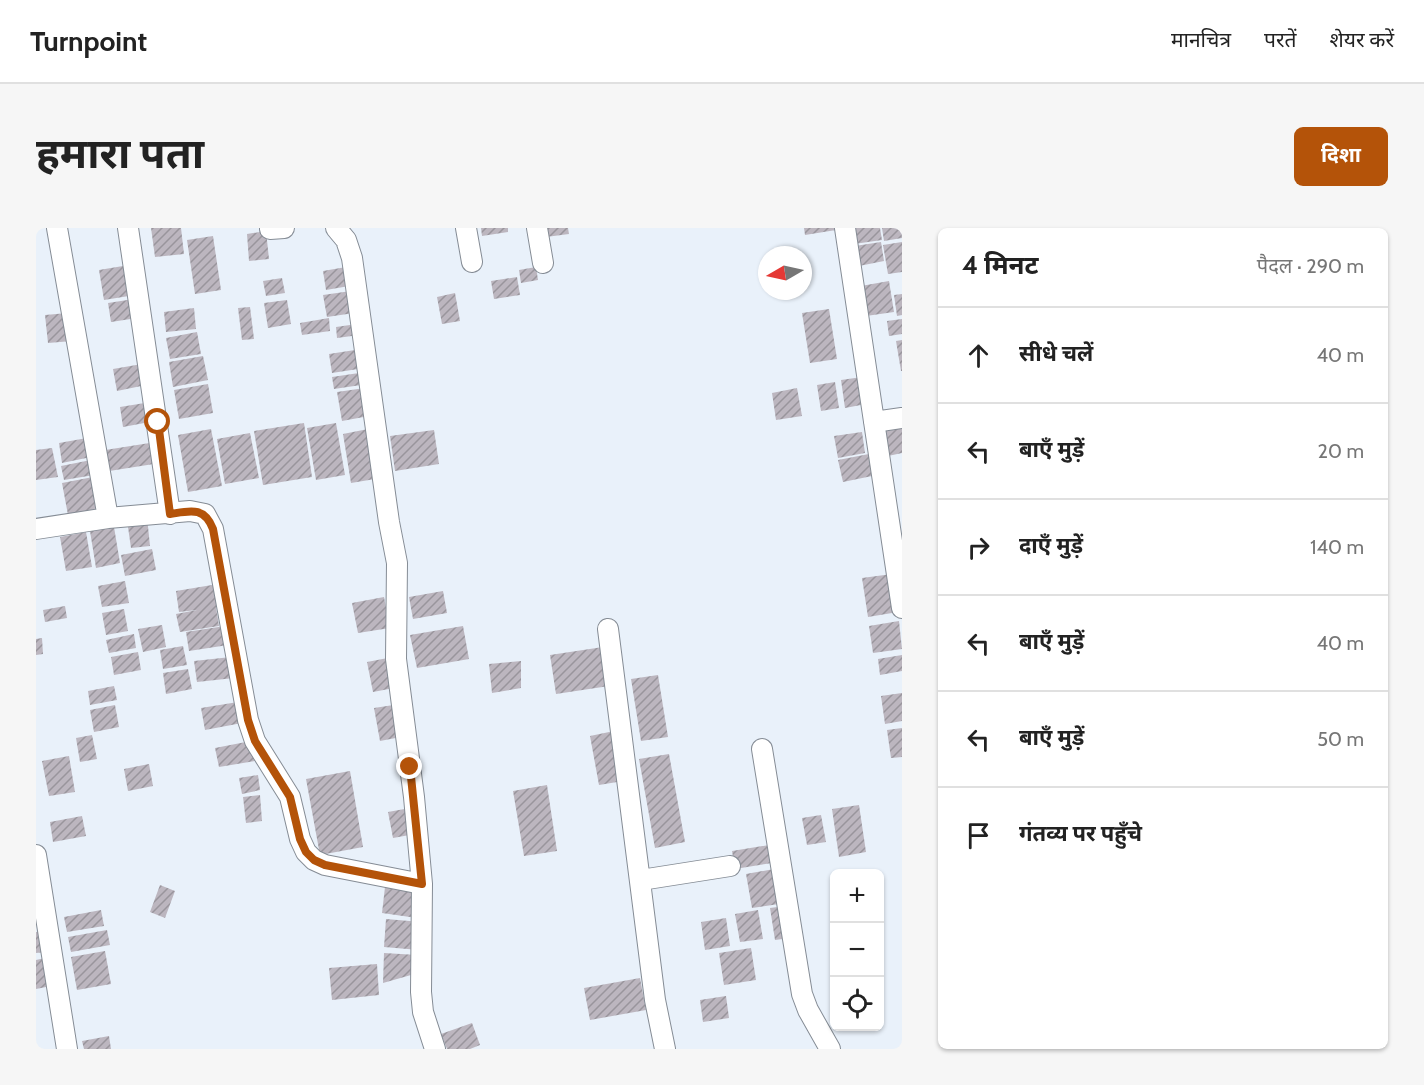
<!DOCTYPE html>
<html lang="hi">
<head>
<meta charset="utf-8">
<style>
	:root { --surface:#fff; --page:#f6f6f6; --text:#222; --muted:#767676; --line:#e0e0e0; --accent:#b45309 }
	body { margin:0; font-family:Cabin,"Noto Sans Devanagari",sans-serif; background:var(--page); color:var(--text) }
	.controls { position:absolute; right:18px; bottom:18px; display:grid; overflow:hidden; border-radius:9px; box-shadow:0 2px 4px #0004 }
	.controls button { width:54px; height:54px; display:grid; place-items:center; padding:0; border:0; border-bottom:2px solid var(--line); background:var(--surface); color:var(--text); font:30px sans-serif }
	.compass { position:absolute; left:722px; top:18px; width:54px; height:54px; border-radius:50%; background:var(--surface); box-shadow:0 2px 4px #0004; rotate:261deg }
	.stop { position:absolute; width:18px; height:18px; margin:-14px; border:4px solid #b45309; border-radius:50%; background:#fff }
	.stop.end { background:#b45309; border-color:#fff; box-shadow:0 2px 6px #0008 }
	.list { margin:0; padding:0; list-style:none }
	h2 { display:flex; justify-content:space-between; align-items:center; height:78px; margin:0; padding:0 24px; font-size:26px }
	h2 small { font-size:20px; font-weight:400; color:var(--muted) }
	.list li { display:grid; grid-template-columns:39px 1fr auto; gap:18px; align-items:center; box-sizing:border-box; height:96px; padding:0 24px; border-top:2px solid var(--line) }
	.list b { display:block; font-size:22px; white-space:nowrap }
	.list em { font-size:20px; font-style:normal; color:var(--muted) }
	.icon { flex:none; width:33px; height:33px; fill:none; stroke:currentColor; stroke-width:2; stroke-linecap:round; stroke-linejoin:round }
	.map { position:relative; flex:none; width:866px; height:821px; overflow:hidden; border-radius:9px }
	header { display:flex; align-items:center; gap:36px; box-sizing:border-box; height:84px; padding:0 30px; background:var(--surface); border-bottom:2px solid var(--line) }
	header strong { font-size:28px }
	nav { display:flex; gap:33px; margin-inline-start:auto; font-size:21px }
	.intro { display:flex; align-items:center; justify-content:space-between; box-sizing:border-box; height:144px; padding:0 36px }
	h1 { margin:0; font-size:42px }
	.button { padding:15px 27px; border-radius:9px; background:var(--accent); color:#fff; font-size:21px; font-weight:700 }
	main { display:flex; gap:36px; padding:0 36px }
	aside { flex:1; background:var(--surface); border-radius:9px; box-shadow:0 2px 4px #0004 }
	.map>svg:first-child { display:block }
	.building { fill:url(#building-hatch) }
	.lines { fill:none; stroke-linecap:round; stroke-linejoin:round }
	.minor-casing { stroke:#858c95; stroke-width:22 }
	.minor { stroke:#fff; stroke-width:20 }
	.route { stroke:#b45309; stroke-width:8 }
</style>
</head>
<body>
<header>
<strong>Turnpoint</strong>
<nav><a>मानचित्र</a><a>परतें</a><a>शेयर करें</a></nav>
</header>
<div class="intro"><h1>हमारा पता</h1><a class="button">दिशा</a></div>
<main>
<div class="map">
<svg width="866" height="821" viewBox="0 0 866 821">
	<defs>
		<pattern id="building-hatch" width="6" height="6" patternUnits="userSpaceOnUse" patternTransform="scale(1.5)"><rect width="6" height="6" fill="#bcb6bf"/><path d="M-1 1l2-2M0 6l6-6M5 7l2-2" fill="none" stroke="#99959c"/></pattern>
	</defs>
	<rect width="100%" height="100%" fill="#e9f1fa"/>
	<path class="building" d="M115,0H145L148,26L119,29Z
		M445,0H472V4L446,8Z
		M508,0H532L533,6L510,9Z
		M768,0H799L800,2L769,7Z
		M815,0H844L846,12L818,16Z
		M846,0H866V10L848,13Z
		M230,3L233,31L213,33L211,6Z
		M177,8L185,62L159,66L151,12Z
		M845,14L848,33L823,38L819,18Z
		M866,14V44L852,46L847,17Z
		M93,37L99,67L68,72L63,42Z
		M316,38L319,57L290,62L287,43Z
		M500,39L502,52L485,55L483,42Z
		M481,49L484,67L458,71L455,53Z
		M246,50L249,65L230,68L227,53Z
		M853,53L858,84L830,88L825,58Z
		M315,63L318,85L291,89L287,67Z
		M419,65L424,93L406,96L401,69Z
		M866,66V87L861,88L858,67Z
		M98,71L101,90L75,94L72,75Z
		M251,72L255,96L232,100L228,75Z
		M214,79L218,111L206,112L202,80Z
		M158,80L160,101L130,104L128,84Z
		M793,81L801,131L774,135L766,85Z
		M32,85L36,113L12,115L9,87Z
		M293,90L294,103L266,107L264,95Z
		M866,91V106L853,108L851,93Z
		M321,96L323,107L301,110L300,99Z
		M161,104L165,126L134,131L130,110Z
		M866,112V143H865L860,113Z
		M319,122L322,141L296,145L293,126Z
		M167,128L172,152L137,159L133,134Z
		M106,136L110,157L81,163L77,141Z
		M323,145L325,157L298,161L296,149Z
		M826,149L830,176L809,180L805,152Z
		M799,154L803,180L785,183L781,157Z
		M172,156L177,185L143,191L138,162Z
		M329,160L333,188L306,193L301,164Z
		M761,160L766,188L740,192L736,165Z
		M115,174L119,193L87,199L84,179Z
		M268,195L276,249L227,257L218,203Z
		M300,195L309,247L280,252L271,200Z
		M866,199V225L852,228L847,203Z
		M337,200L345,250L315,255L307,206Z
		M175,201L186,258L152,264L142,207Z
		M398,202L403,236L359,243L354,208Z
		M826,204L829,225L802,230L798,208Z
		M214,205L223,250L189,256L181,211Z
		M51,210L55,229L26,235L23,215Z
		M120,214L124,235L67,244L63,223Z
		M16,220L22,249L0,252V222Z
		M833,226L836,248L807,254L802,232Z
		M55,232L58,247L28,252L25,238Z
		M57,249L63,281L32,287L26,255Z
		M111,289L114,318L95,320L91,292Z
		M77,293L84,335L60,340L53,297Z
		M50,304L56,339L30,343L24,309Z
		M116,321L120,342L89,348L85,327Z
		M856,346L862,384L832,389L826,350Z
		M89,353L93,375L66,379L62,358Z
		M182,356L186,378L180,379L183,398L144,404L140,386L161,382L143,384L140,363Z
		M407,363L411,385L377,391L373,369Z
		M348,369L354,400L322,405L316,375Z
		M29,378L31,390L9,394L7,382Z
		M88,381L92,403L70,407L66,385Z
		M863,393L866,421L837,425L833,398Z
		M126,397L130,419L107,424L102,401Z
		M189,398L192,417L153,423L150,404Z
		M427,398L433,431L381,440L374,407Z
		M98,406L100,420L73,425L70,412Z
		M6,410L7,426L0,427V411Z
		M147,418L151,437L127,441L124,422Z
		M567,419L573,458L520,466L514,427Z
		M102,424L105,442L78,447L75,429Z
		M866,427V443L844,447L842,431Z
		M195,429L198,450L161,454L158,433Z
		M357,429L363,459L337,464L331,434Z
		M485,433V460L456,465L453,436Z
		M152,441L156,461L130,466L127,445Z
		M622,447L632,509L605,513L595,451Z
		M78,458L81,472L54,477L52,463Z
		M866,465V493L849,496L845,468Z
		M202,474L206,495L169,502L165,480Z
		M364,476L370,508L344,513L338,480Z
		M79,477L83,499L58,504L54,482Z
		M866,500V529L855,530L851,502Z
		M578,503L587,553L563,557L554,508Z
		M56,507L61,531L44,534L40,510Z
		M215,513L219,533L183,539L179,520Z
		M633,526L649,614L619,620L603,531Z
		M33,528L39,564L13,568L6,533Z
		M113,536L117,558L92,563L88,541Z
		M314,543L327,619L284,627L270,551Z
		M222,547L224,562L206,566L203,550Z
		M511,557L521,623L488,628L477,563Z
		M224,567L226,593L210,595L207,569Z
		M823,577L830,624L803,629L796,581Z
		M374,580L379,606L357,610L352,584Z
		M785,587L790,614L771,617L766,590Z
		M46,588L50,608L17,614L14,594Z
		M733,617L736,635L699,641L696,623Z
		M738,641L743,676L716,680L710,646Z
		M124,657L139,663L129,690L114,684Z
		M349,659L385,664L381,690L346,685Z
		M749,678L754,710L739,712L734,680Z
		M65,682L68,698L31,704L28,689Z
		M722,682L727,711L704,714L699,686Z
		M690,690L694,718L669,722L665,694Z
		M350,691L385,694L383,722L348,719Z
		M71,702L74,717L35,724L32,709Z
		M7,703L10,724L0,725V704Z
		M715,720L720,752L688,757L683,725Z
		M69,723L75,756L41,762L35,729Z
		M348,725L381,727L382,745L347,755Z
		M9,730L15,758L0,761V732Z
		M341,736L343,767L296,772L293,740Z
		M604,750L610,782L554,792L548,760Z
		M690,768L693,790L667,794L664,772Z
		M436,795L444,817L434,821H411L405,806Z
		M73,808L75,821H48L46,813Z"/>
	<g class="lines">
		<defs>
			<path id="minor" d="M21,0L72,290
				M92,0L134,286
				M300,0L310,12L316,30L353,294L361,335L360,431L378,569L386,656L385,764L387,784L399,821
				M430,0L436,34
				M501,0L507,35
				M809,0L866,380
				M234,1L248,0
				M838,194L866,190
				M0,301L72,290L154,283L169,286L177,301L212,492L219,513L254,569L264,611L270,624L278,632L289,637L386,656
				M572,401L619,772L629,821
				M726,521L766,766L772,782L794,821
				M0,627L31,821
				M605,652L694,638"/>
		</defs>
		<use href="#minor" class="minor-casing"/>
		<use href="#minor" class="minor"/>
	</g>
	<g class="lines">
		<path class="route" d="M122,194L134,286C154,283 168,278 177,301L212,492L219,513L254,569L264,611L270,624L278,632L289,637L386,656L374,539"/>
	</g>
</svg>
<div class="controls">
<button>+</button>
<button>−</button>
<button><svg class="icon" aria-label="locate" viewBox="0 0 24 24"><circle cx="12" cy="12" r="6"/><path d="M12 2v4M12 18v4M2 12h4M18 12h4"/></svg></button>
</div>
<svg class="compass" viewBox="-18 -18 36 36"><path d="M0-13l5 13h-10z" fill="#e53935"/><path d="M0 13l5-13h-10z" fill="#767676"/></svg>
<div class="stop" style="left:122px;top:194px"></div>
<div class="stop end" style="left:374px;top:539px"></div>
</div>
<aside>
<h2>4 मिनट<small>पैदल · 290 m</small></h2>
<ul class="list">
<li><svg class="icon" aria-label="ahead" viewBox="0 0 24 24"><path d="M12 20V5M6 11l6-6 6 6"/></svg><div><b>सीधे चलें</b></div><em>40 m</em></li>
<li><svg class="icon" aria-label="left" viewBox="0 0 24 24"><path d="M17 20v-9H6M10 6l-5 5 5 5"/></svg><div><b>बाएँ मुड़ें</b></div><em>20 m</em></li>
<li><svg class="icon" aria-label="right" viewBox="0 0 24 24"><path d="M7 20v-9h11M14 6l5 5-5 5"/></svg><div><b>दाएँ मुड़ें</b></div><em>140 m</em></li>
<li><svg class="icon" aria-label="left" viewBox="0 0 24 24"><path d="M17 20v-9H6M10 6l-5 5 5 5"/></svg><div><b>बाएँ मुड़ें</b></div><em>40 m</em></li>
<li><svg class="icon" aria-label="left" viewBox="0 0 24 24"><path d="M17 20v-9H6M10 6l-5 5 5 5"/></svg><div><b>बाएँ मुड़ें</b></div><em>50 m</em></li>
<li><svg class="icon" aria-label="arrive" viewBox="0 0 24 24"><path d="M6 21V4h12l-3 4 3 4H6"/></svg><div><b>गंतव्य पर पहुँचे</b></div></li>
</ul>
</aside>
</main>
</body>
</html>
